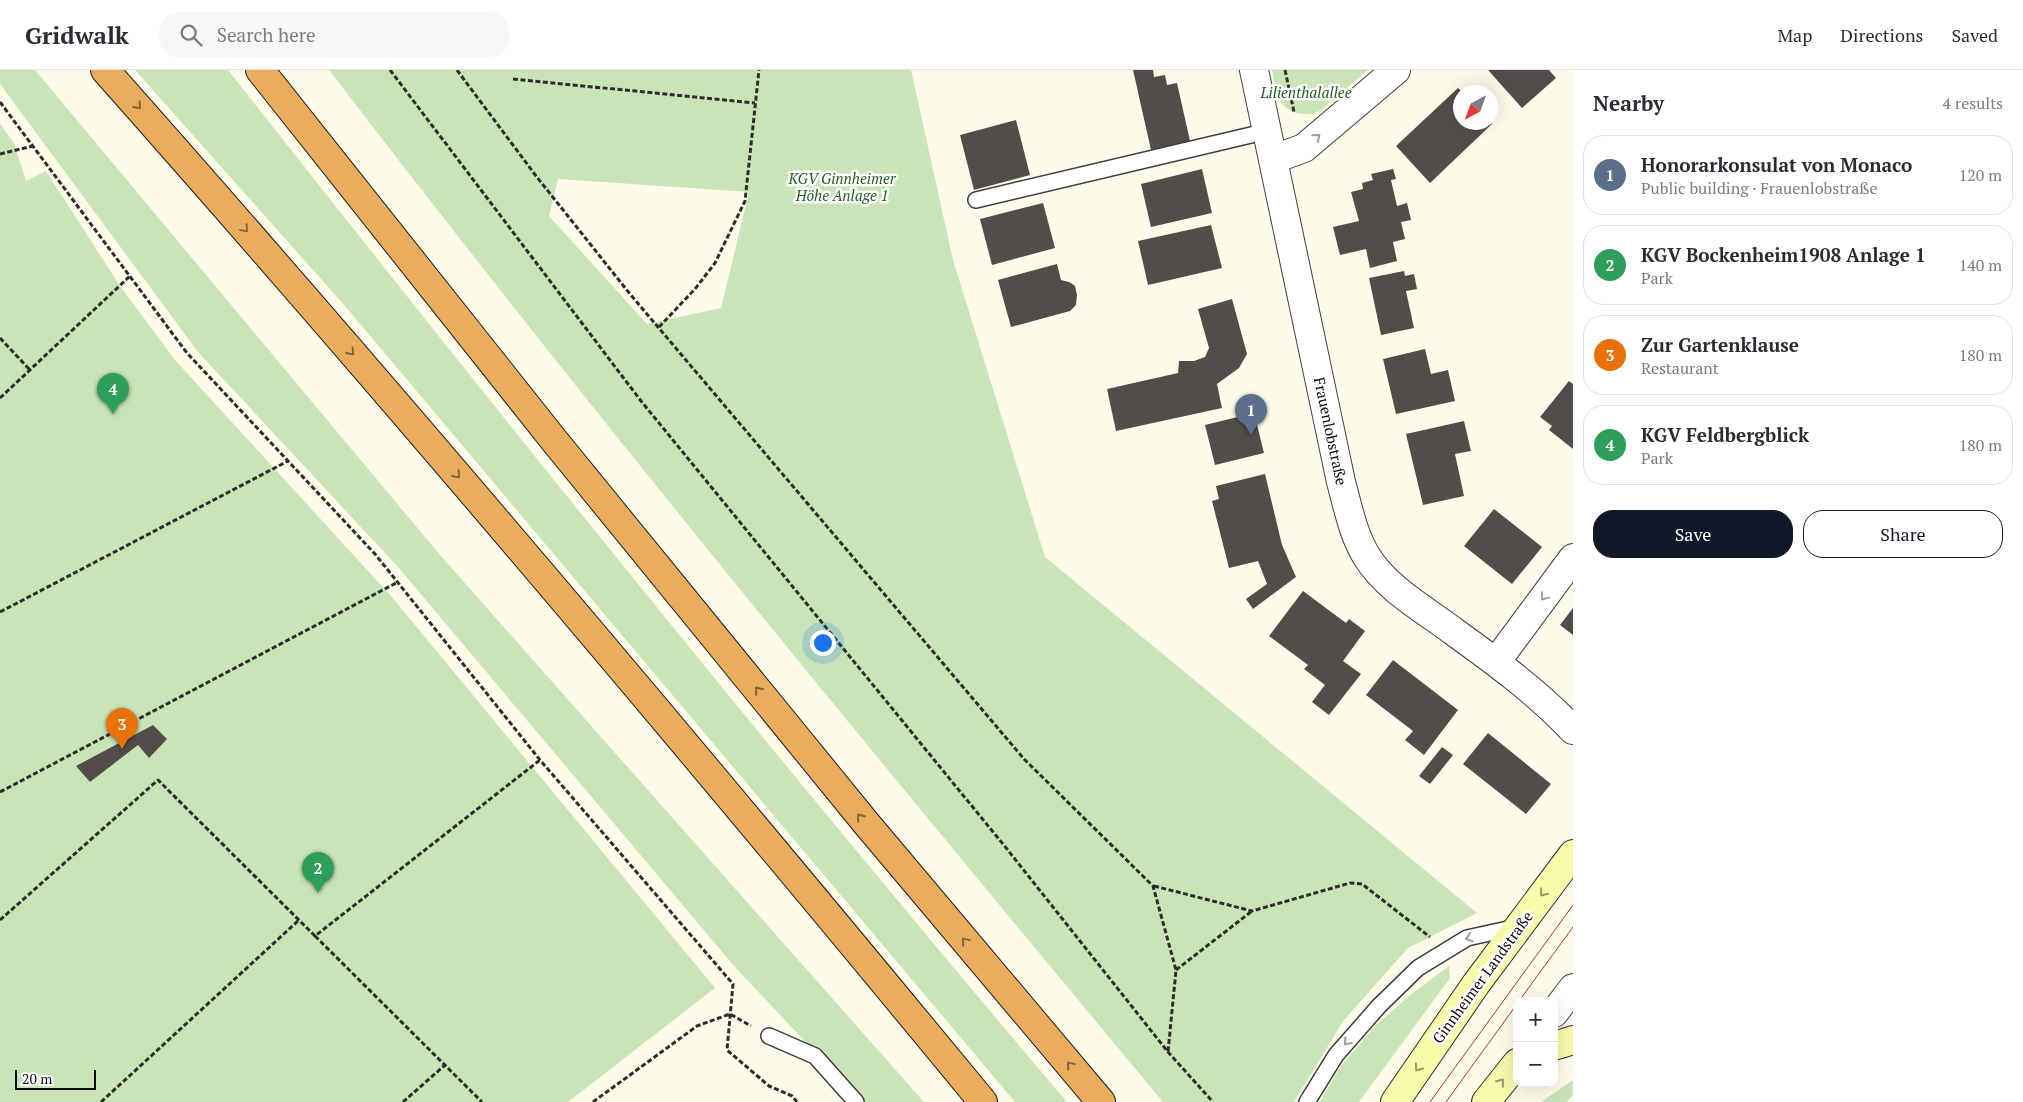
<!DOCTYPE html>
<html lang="en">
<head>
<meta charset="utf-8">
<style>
	:root { --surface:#fff; --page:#f7f7f7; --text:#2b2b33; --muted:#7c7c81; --line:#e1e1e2; --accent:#111827 }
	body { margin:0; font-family:"PT Serif",serif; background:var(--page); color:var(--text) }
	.controls { position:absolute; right:15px; bottom:15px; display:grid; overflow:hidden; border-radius:10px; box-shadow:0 5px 20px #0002 }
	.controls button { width:45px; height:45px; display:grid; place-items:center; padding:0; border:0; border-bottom:1px solid var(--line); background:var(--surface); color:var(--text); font:25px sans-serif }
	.compass { position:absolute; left:1453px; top:15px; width:45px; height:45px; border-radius:50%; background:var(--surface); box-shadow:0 5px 20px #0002; rotate:221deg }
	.scale { position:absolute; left:15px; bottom:12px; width:81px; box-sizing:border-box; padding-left:5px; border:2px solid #0b0b0b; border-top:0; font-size:14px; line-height:18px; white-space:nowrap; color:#0b0b0b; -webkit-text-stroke:4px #fff; paint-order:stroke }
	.you { position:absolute; left:822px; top:572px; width:18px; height:18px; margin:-12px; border:4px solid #fff; border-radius:50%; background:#1a73e8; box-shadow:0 0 0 8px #1a73e833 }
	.badge { display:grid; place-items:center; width:32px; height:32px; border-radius:50%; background:var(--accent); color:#fff; font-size:16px; font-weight:700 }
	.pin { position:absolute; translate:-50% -41px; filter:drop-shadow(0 1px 2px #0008) }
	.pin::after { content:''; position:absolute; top:26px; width:18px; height:15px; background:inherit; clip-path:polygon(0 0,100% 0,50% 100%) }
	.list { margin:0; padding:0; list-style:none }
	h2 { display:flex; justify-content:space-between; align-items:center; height:65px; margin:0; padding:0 20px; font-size:21px }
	h2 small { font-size:16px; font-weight:400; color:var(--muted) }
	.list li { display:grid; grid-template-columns:32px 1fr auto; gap:15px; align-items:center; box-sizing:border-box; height:80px; margin:0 10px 10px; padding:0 10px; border:1px solid var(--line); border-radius:20px }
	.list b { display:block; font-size:19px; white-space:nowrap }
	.list p { margin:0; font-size:16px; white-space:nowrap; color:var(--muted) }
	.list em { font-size:16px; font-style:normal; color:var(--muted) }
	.actions { display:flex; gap:10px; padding:15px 20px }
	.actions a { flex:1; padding:11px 0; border:1px solid var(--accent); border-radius:20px; text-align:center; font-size:18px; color:var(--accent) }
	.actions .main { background:var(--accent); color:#fff }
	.icon { flex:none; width:28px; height:28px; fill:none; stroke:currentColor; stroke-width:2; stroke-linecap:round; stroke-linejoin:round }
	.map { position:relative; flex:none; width:1573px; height:1032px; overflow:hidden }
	header { display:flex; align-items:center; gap:30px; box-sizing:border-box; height:70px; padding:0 25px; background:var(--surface); border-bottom:1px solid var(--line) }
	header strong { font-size:24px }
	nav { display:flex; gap:28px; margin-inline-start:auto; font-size:18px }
	.search { width:350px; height:45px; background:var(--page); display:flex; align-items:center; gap:12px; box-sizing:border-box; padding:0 18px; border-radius:20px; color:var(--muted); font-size:19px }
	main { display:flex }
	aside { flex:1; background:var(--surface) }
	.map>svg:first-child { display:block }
	.green { fill:#c9e4b7; fill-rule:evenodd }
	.building { fill:#524d48 }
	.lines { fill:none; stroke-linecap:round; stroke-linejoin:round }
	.service-casing { stroke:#3e3e3e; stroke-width:18 }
	.minor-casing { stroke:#3e3e3e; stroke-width:30 }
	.tertiary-casing { stroke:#3e3e3e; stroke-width:30 }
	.secondary-casing { stroke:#2d2d2d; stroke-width:30 }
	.motorway-casing { stroke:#1c1c1c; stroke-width:30 }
	.path { stroke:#2d2d2d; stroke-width:3; stroke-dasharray:5 2.5; stroke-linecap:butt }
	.service { stroke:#fff; stroke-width:15 }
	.minor { stroke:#fff; stroke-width:28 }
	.tertiary { stroke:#fff; stroke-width:28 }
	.secondary { stroke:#f8f9aa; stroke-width:28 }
	.motorway { stroke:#e9ad5d; stroke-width:28 }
	.tram { stroke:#af372e; stroke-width:1 }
	.oneway { stroke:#856438 }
	.oneway2 { stroke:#9d9d9d }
	.oneway3 { stroke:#999a6a }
	.labels { text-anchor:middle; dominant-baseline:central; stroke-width:5; stroke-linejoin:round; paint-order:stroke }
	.park-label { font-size:15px; font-style:italic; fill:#275d21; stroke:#fff }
	.street-label { font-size:15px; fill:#0b0b0b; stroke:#fff }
</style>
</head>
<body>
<header>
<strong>Gridwalk</strong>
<div class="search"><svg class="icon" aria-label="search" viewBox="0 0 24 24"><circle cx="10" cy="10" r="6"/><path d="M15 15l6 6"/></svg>Search here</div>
<nav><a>Map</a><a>Directions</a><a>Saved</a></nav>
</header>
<main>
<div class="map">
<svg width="1573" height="1032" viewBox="0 0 1573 1032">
	<rect width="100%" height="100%" fill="#fdfcea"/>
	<path class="green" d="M0,0H35L440,485L924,1032H862L734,896L398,497L198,282L0,14Z
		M135,0H228C502,348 780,694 1067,1032H1015L345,236Z
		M329,0H911L953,190L1045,487L1477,843L1408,878L1344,950L1294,1032H1163C880,692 598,351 329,0ZM558,109L749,122L721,238L647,254L549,146Z
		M1272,0H1368L1320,41C1305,48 1287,44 1278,28C1274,20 1274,8 1272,0Z
		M0,54L14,73L26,111L46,101L120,216L175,290L391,526L715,918L568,1032H0Z
		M1449,896L1450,908L1359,1032H1320L1340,997L1377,954L1414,922Z
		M1573,1010V1025L1567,1032H1541Z"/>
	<path class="building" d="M1133,0H1153L1154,7L1165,5L1167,15L1177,13L1190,71L1151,80Z
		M1488,0H1549L1556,8L1522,38Z
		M1458,18L1462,22H1460V52H1491L1492,54L1430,113L1396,76Z
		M1016,50L1030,105L974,120L960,65Z
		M1202,99L1212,143L1151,157L1141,114Z
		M1393,99L1396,109L1391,110L1397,136L1407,133L1411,150L1401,152L1405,169L1393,172L1397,191L1370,198L1366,179L1340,185L1333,157L1359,151L1351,122L1363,119L1362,113L1373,110L1371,104Z
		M1043,133L1055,178L992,195L980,149Z
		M1211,155L1222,198L1148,215L1138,171Z
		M1057,194L1061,210L1069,212L1075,216L1077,225L1076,235L1070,241L1011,257L998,210Z
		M1404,201L1405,206L1414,204L1417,219L1406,221L1414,258L1381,265L1369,208Z
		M1232,229L1247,284L1239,298L1217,314L1222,338L1116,361L1107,319L1178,303L1179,291H1194L1205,287L1209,278L1198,239Z
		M1425,279L1431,304L1448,300L1455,331L1396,344L1383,289Z
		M1569,311L1573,314V379L1549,360L1552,356L1540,347Z
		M1254,343L1264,383L1215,395L1205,355Z
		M1464,351L1471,381L1455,384L1464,426L1423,435L1406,364Z
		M1265,404L1282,475L1296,507L1253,539L1246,529L1267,514L1258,491L1229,498L1212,431L1219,429L1216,416Z
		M1494,439L1542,477L1512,514L1464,476Z
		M1303,521L1346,553L1349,549L1365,561L1343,591L1361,604L1329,645L1312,632L1325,615L1304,599L1308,595L1269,566Z
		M1573,538V565L1560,555Z
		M1393,590L1458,640L1424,685L1405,670L1413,661L1366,625Z
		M153,655L167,669L149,688L138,675L90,712L76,696Z
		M1488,663L1551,714L1526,744L1463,694Z
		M1442,677L1453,685L1430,714L1419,706Z"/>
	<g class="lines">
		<defs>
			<path id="service" d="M976,130L1268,61
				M769,966L815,986L856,1032
				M1307,1032L1336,985L1379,936L1418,898L1467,868L1517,857"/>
			<path id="minor" d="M1254,0L1341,412C1348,437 1353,465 1367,487C1387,519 1424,539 1453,561C1496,592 1537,622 1573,660
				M1274,89L1304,78L1396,0
				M1496,592L1573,488"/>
			<path id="tertiary" d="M1554,943L1573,918"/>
			<path id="secondary" d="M1554,976L1573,970
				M1395,1032L1476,914L1573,784
				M1486,1032L1517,993"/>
			<path id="motorway" d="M105,0C405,338 696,684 983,1032
				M260,0L553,369L866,753L1101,1032"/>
		</defs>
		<use href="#service" class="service-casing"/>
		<use href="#minor" class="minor-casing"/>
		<use href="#tertiary" class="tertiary-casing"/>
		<use href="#secondary" class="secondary-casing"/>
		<use href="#motorway" class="motorway-casing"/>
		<path class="path" d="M390,0L641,331L1007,779L1168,982L1213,1032
			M457,0L536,106L630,224L1024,689L1153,816L1176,900L1168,982
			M1285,0L1294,42
			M513,9L755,33
			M0,32L187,283L375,484L540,690L733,914L727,980L769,1016L792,1026L797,1032
			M0,84L33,76
			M659,257L695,219L715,193L745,131L759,0
			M0,268L30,300
			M0,328L130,206
			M0,542L288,391
			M0,722L398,512
			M1154,816L1252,841L1350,813L1362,814L1430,867
			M0,850L158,710L315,866L540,690
			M315,866L482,1032
			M1176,900L1252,841
			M101,1032L299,850
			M403,1032L445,995
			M593,1032L697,956L730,944L751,956"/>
		<use href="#service" class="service"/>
		<use href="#minor" class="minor"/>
		<use href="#tertiary" class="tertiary"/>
		<use href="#secondary" class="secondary"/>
		<use href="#motorway" class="motorway"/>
		<path class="tram" d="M1519,931L1573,857
			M1430,1032L1573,835
			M1446,1032L1517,934"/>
	</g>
	<defs><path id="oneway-chevron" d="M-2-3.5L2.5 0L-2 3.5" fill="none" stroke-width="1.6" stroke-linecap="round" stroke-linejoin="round" transform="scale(1.25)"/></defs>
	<g class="oneway">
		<use href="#oneway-chevron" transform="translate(138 36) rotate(48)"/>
		<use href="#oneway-chevron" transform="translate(245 159) rotate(49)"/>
		<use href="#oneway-chevron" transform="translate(351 282) rotate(49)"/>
		<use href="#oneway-chevron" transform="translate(457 405) rotate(49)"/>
		<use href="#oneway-chevron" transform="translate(758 620) rotate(-129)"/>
		<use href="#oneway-chevron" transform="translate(860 747) rotate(-129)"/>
		<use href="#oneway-chevron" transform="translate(965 871) rotate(-130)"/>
		<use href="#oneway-chevron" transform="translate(1070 995) rotate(-130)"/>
	</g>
	<g class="oneway2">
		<use href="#oneway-chevron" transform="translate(1317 67) rotate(-40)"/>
		<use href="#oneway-chevron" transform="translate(1544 527) rotate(127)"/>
		<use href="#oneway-chevron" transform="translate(1469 868) rotate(161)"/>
		<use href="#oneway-chevron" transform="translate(1347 972) rotate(131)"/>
	</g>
	<g class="oneway3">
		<use href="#oneway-chevron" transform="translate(1543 823) rotate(128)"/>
		<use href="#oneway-chevron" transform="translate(1418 998) rotate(125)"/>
		<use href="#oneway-chevron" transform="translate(1501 1012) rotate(-52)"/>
	</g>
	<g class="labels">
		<g class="park-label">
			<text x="1306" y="22">Lilienthalallee</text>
			<text x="842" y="108">KGV Ginnheimer<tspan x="842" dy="17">Höhe Anlage 1</tspan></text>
		</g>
		<g class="street-label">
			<text transform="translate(1331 361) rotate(78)">Frauenlobstraße</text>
			<text transform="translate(1482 907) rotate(-54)">Ginnheimer Landstraße</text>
		</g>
	</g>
</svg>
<div class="controls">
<button>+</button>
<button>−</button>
</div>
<svg class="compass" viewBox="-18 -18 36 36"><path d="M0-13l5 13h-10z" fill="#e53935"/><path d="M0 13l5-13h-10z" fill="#7c7c81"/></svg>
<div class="scale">20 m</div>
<div class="you"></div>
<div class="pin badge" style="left:1251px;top:365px;background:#5c6f8a">1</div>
<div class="pin badge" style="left:318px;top:823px;background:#2e9e5b">2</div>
<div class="pin badge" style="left:122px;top:679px;background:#e8710a">3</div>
<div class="pin badge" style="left:113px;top:344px;background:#2e9e5b">4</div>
</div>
<aside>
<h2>Nearby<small>4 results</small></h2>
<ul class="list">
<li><span class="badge" style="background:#5c6f8a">1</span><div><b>Honorarkonsulat von Monaco</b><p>Public building · Frauenlobstraße</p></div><em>120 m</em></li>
<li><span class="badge" style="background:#2e9e5b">2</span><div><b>KGV Bockenheim1908 Anlage 1</b><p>Park</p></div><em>140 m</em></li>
<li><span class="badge" style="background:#e8710a">3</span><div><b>Zur Gartenklause</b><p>Restaurant</p></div><em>180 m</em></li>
<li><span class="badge" style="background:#2e9e5b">4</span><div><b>KGV Feldbergblick</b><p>Park</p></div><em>180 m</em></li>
</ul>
<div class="actions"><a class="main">Save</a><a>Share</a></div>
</aside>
</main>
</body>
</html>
